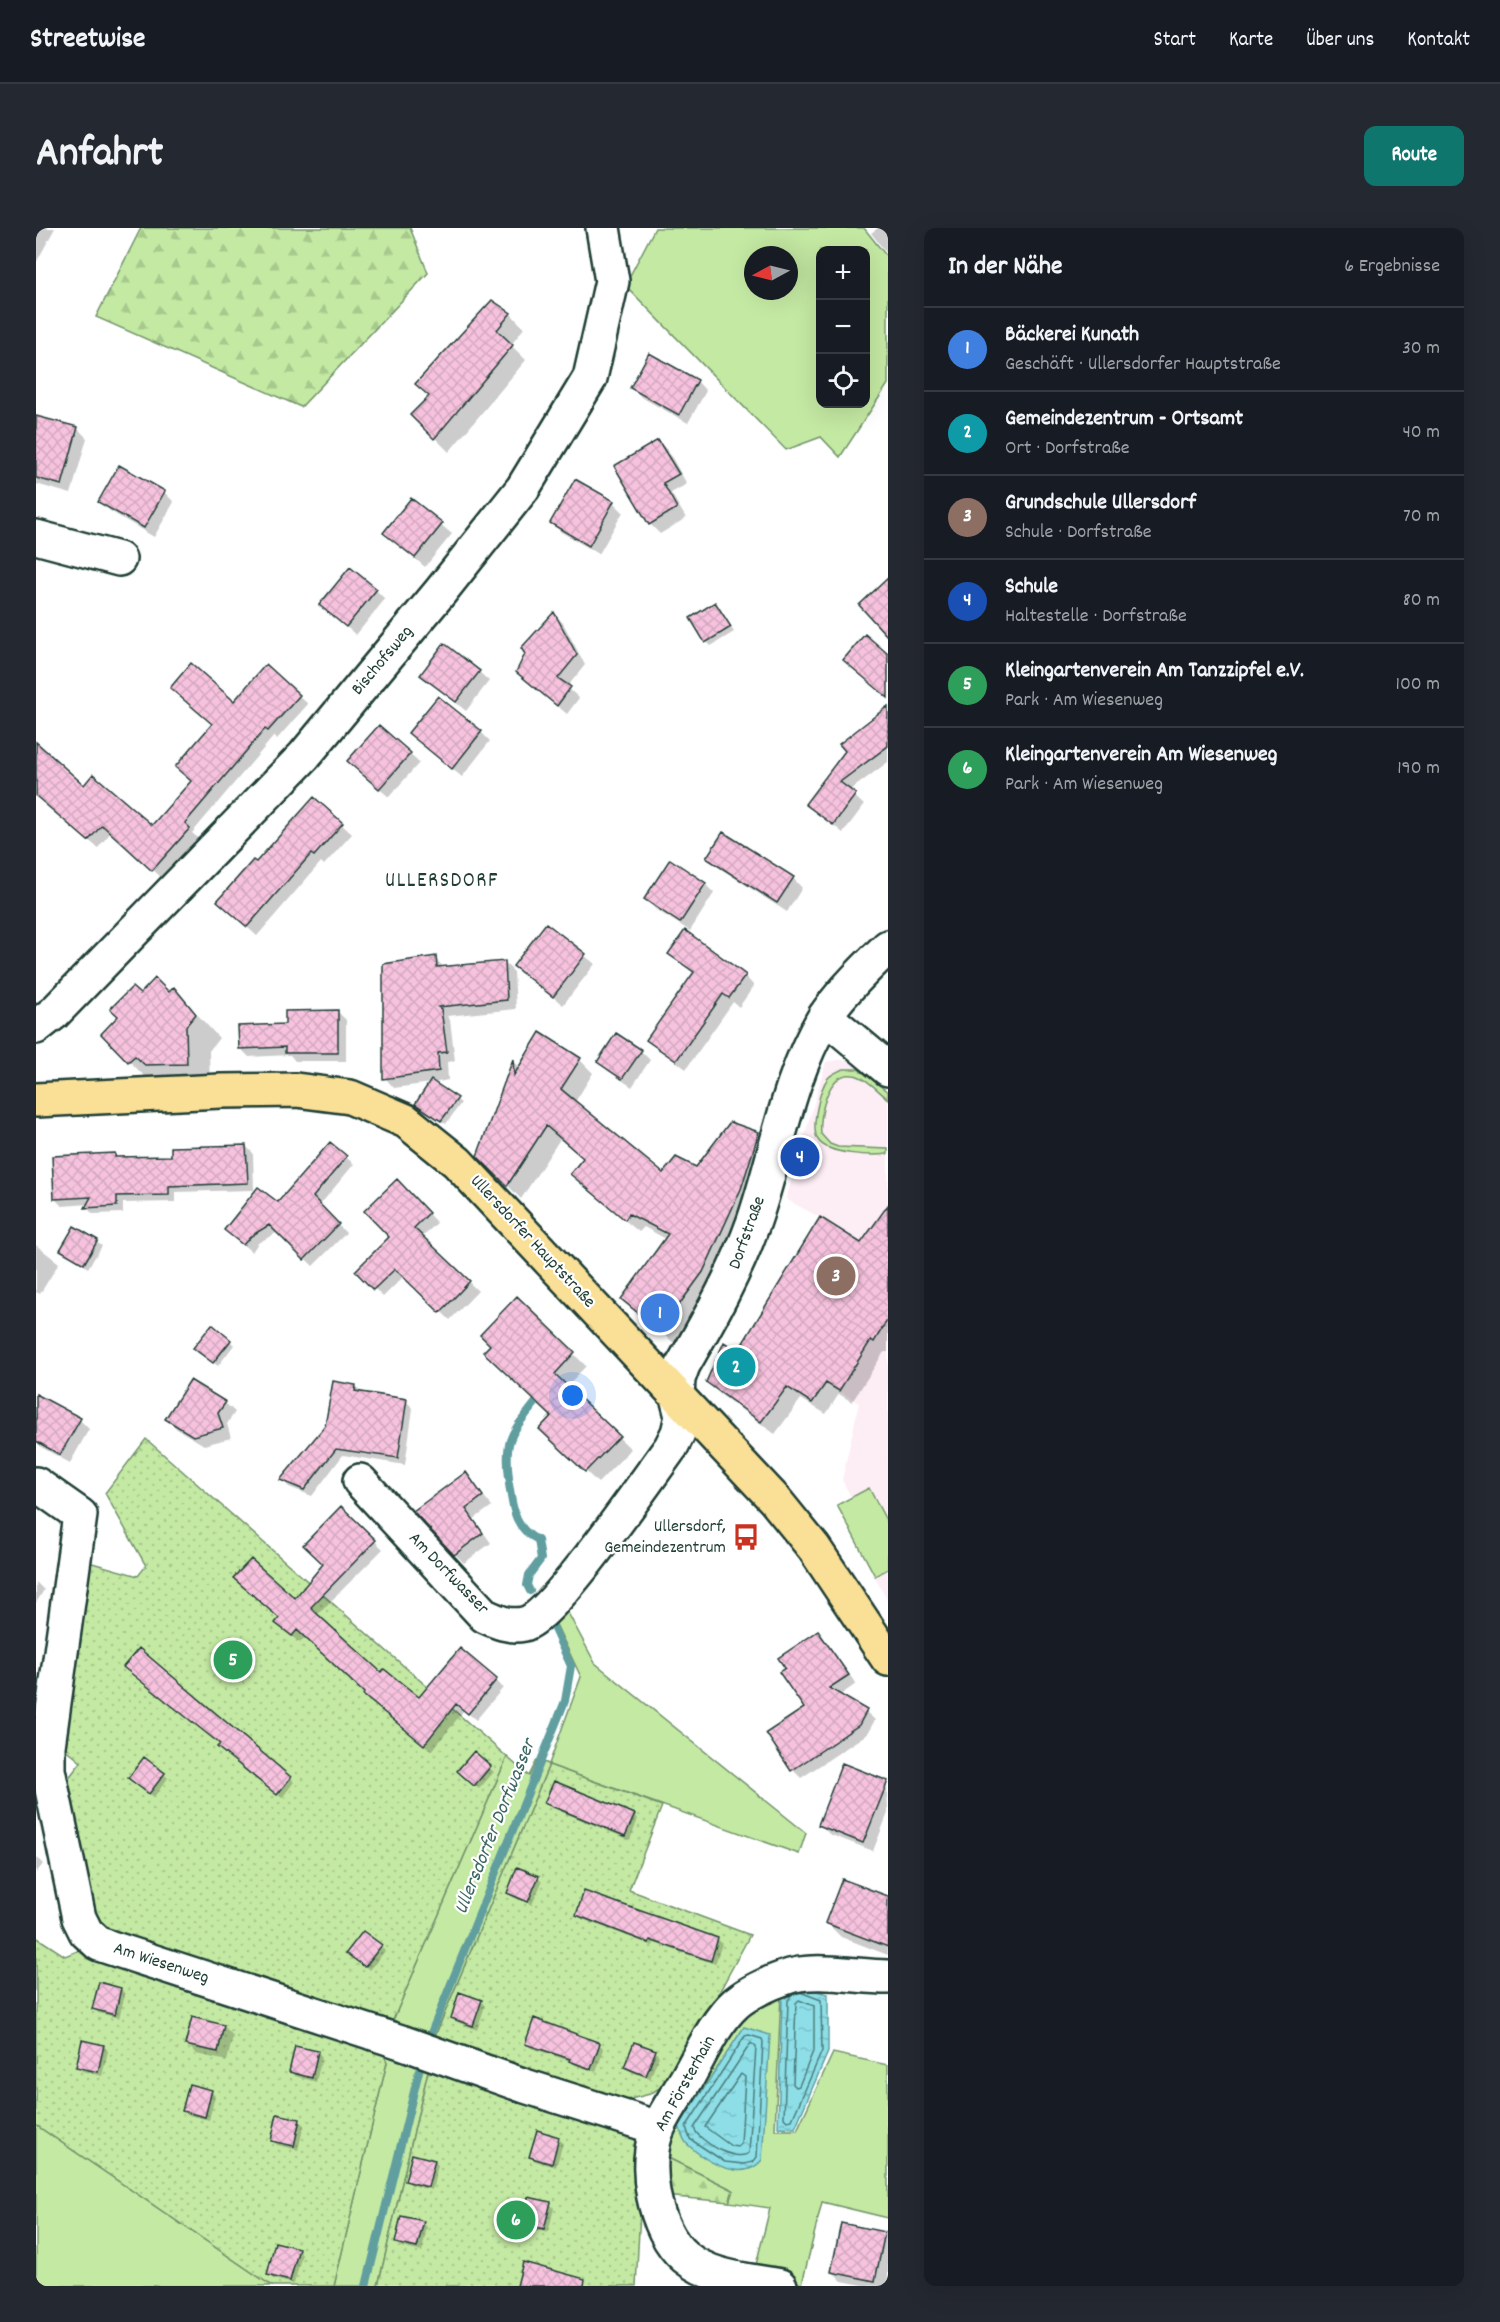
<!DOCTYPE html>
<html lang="de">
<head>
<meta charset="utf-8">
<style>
	:root { --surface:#171b24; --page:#242831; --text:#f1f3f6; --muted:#9ea1a6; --line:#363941; --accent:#0f766e }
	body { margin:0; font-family:Dekko,sans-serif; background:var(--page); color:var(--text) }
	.controls { position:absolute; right:18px; top:18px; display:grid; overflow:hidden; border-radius:12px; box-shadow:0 6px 24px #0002 }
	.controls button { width:54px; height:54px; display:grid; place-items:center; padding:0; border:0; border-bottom:2px solid var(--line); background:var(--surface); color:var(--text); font:30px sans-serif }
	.compass { position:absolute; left:708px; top:18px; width:54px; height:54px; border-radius:50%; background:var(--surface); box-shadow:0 6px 24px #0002; rotate:263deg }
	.you { position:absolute; left:537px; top:1168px; width:21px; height:21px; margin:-15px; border:4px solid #fff; border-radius:50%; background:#1a73e8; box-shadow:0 0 0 9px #1a73e833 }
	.badge { display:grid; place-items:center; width:39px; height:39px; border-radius:50%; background:var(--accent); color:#fff; font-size:20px; font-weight:700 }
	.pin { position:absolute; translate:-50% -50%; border:3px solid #fff; box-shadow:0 2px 6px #0006 }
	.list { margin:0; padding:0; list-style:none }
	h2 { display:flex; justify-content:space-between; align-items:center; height:78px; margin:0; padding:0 24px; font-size:26px }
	h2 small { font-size:20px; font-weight:400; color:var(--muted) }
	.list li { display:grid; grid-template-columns:39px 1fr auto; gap:18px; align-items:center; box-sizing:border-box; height:84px; padding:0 24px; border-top:2px solid var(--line) }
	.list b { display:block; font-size:22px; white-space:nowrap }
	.list p { margin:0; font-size:20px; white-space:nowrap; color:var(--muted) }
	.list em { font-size:20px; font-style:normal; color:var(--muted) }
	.icon { flex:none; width:33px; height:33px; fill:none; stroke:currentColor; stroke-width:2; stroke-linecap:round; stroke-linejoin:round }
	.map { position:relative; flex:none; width:852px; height:2058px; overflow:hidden; border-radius:12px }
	header { display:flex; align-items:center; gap:36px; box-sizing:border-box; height:84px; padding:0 30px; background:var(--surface); border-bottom:2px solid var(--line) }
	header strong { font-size:28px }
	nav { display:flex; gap:33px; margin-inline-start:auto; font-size:21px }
	.intro { display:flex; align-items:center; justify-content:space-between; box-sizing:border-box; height:144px; padding:0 36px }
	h1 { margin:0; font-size:42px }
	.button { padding:15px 27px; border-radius:12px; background:var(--accent); color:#fff; font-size:21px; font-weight:700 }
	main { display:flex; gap:36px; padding:0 36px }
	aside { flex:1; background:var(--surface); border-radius:12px; box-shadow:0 6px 24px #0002 }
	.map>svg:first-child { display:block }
	.built { fill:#fdedf5 }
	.grass { fill:#c4e9a3; stroke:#72936c; stroke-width:1.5; fill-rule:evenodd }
	.forest { fill:url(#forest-firs); stroke:#72936c; stroke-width:1.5 }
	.garden { fill:url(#garden-dots); stroke:#72936c; stroke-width:1.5 }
	.water { fill:url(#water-ripples); stroke:#619e9f; stroke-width:1.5 }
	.shadow { fill:#0003 }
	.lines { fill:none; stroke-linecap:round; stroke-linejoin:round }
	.shore { stroke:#4b7d7c; stroke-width:1.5 }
	.stream { stroke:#619e9f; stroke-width:8 }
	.building { fill:url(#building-cross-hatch); stroke:#1f3d34; stroke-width:1.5 }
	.minor-casing { stroke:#1f3d34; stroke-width:38 }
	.major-casing { stroke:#1f3d34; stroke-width:38 }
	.minor { stroke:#fff; stroke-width:33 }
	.major { stroke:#fadf96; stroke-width:33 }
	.labels { text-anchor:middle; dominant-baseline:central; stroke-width:4.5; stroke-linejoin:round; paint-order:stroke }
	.street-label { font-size:18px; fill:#1f3d34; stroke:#fff }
	.poi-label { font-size:18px; fill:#1f3d34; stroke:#fff; text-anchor:end }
	.water-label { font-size:20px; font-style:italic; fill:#3a6561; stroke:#fff }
	.quarter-label { font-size:21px; letter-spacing:1.5px; fill:#1f3d34; stroke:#fff }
</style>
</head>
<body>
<header>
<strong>Streetwise</strong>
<nav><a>Start</a><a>Karte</a><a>Über uns</a><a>Kontakt</a></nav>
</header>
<div class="intro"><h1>Anfahrt</h1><a class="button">Route</a></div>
<main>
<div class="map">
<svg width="852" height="2058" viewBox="0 0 852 2058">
	<defs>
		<pattern id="forest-firs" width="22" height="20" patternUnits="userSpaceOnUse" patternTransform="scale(1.5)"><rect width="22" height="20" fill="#c4e9a3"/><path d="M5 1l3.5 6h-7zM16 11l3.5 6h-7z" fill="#a8c98d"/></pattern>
		<pattern id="garden-dots" width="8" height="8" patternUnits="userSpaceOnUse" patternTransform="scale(1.5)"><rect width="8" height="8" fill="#c4e9a3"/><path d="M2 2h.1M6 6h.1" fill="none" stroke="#a8c98d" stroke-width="1.8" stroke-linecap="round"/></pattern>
		<pattern id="water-ripples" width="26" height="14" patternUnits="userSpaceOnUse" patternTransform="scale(1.5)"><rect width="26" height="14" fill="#8ddee7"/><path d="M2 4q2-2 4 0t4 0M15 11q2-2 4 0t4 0" fill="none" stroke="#79bfc7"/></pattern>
		<pattern id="building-cross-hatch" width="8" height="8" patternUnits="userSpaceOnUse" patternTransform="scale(1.5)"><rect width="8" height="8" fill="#f7c2de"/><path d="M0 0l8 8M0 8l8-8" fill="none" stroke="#d3a8bf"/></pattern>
	</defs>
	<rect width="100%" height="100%" fill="#fff"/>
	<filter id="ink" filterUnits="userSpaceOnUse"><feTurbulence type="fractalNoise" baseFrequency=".0167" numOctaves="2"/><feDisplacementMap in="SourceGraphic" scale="12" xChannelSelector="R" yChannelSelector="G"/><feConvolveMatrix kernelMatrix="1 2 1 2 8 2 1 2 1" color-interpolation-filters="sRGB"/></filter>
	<g filter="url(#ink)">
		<path class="built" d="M802,832H815L852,862V1374L801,1277L815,1269L806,1252L823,1175L711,1107L783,989L750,971L790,834Z"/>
		<path class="grass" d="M619,0H828L852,30V156L804,229L785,209L750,222L589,57ZM784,22H830V176H784ZM717,27H753V63H717Z
			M808,841H822L852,864V871C843,864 829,848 817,847C791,843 783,888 785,906L794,916L802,919L852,921V926C836,928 792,927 782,912C774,900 784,860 792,850C797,845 802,843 808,841Z
			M833,1260L852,1296V1341L839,1348L801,1277Z
			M531,1383L559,1435L770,1605L763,1626L513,1537L397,1813L354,1799L471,1529L493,1548L501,1532L513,1536L545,1449L518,1392Z
			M745,1766L739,1902H761L797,1825L852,1837V1990L786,1974L766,2056L718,2045L734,1980L693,1974L697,1962L626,1927L633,1906L707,1787Z
			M345,1821L393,1839L342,2058H298L351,1834Z
			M0,1897L236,2058H0Z"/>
		<path class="forest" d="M105,0H374L392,45L265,179L60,89Z
			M626,1927L697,1962L693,1974L628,1968Z"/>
		<path class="garden" d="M110,1211L471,1529L354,1799L69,1705L56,1692L28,1556L45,1534L22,1515L49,1333L102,1348L110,1338L69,1265Z
			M513,1537L626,1578L593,1662L714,1707L636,1852L614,1866L587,1873L397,1813Z
			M0,1709L29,1728L44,1722L345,1821L351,1834L298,2058H236L0,1897Z
			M393,1839L598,1905L607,1927L600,2058H342Z"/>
		<path class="water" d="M761,1758L792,1766V1824L759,1900L742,1899L746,1771L749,1763Z
			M708,1799L734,1807L726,1932C706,1956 669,1933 651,1916C647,1912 645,1904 643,1898Z"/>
		<path class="shadow" d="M0,0H19L0,35Z
			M842,0H852V27L835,5Z
			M456,74L475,86L488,100L475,117L490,132L413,224L376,187L394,169Z
			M661,153L670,163L652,195L605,169L596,159Z
			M0,189L41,200L51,210L35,266L0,256Z
			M622,213L632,223L651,256L635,265L650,290L624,306L614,296L580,239Z
			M540,253L577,274L587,284L563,326L525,304L516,295Z
			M128,264L138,274L118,309L74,283L64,274Z
			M375,272L416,306L389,339L349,305Z
			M340,362L349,371L320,407L295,386Z
			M679,376L698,404L675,418L671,414Z
			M518,386L527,395L549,437L531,459L543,470L531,486L481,444Z
			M443,444L453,453L430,483L386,447Z
			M263,468L272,476L241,511L238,508L156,605L162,610L126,650L75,604L62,620L0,569V516L48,559L116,599L157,554L177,496L198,475Z
			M445,504L454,513L426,549L383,514Z
			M841,505L852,519V534L813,563L828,577L807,605L771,576Z
			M374,526L383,535L353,569L322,543Z
			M278,571L316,606L288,637L285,634L221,708L192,682L220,637Z
			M672,630L757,650L766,660L751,684L682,639Z
			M669,656L678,665L654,703L619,681L610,671Z
			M511,697L559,736L527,777L479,738Z
			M634,725L709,748L718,758L703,779L697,774L650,841L612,812L658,746Z
			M399,730L408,740L468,734L478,744L480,781L411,788L414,792L419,833L411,834L412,852L397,855L425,875L410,896L386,880L395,855L358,860L349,850Z
			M138,761L183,810L173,823L174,859L117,857L67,806L104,768L133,766Z
			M302,784L310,792V833H259L254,827L213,829L205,821L251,798Z
			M605,823L614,832L596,859L572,843L563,834Z
			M544,832L557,845L539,874L627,948L661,940L722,906L736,920L681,1058L639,1116L587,1071L630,1011L608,999L603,1004L550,960L536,946L548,931L524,911L485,971L443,928L478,834L484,841Z
			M294,916L318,936L283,978L310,1005L277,1038L242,1004L222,1015L216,1024L198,1010L242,976Z
			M210,918L217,925L218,962L139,964V974L87,975V985L57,986L51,980L53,976L26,978L19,971L78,926L82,930L137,929Z
			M361,953L401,995L386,1009L442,1063L414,1092L368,1048L347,1069L321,1043L356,1009Z
			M852,980V1124H848L816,1174L803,1166L790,1186L765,1171L739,1206L685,1167L672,1154L826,1017Z
			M39,1000L66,1018L52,1040L26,1022Z
			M0,1017L23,1035L4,1066L0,1064Z
			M481,1070L550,1138L530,1159L595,1221L562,1255L518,1213L517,1189L456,1117Z
			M194,1113L198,1117L182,1138L163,1124Z
			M320,1158L327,1166L370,1173L377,1180L369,1237L307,1227L276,1268L253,1259L246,1252L291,1198Z
			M0,1168L44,1192L53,1201L34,1235L5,1219L0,1213Z
			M189,1175L199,1184L191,1196L195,1210L168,1217L141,1201L131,1191Z
			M429,1246L456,1278L438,1291L455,1315L428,1335L419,1326Z
			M305,1280L347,1321L281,1387L345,1447L383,1471L460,1452L467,1460L440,1492L428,1482L396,1523L336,1475L329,1467L330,1465L269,1409L264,1415L248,1402L259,1372L289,1336Z
			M0,1354L8,1362L0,1375Z
			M782,1405L790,1413L820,1456L803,1468L830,1484L839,1492L831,1506L765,1550L757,1542L770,1480Z
			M188,1523L254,1550L258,1554L246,1570Z
			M438,1525L458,1544L443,1561L427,1547Z
			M128,1546L132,1550L118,1569L98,1554Z
			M851,1555L852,1585L837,1623L793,1606L784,1596Z
			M510,1575L598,1587L602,1591L594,1612L514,1579Z
			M0,1629L7,1636L0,1645Z
			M502,1650L506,1654L496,1677L477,1669L472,1664Z
			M549,1665L681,1712L686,1716L679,1736L618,1715L617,1718L546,1691L542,1686Z
			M852,1670V1727L805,1709L791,1695Z
			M345,1719L349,1723L334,1742L316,1729Z
			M85,1761L89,1766L83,1790L62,1785L58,1780Z
			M445,1773L449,1778L441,1802L421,1794L416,1790Z
			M188,1798L197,1808L191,1833L160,1826L151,1816Z
			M491,1816H563L568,1821L560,1844L539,1837L536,1834L495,1820Z
			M68,1819L72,1823L66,1848L46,1843L41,1838Z
			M619,1823L623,1828L614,1851L594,1843L590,1839Z
			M282,1824L286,1829L280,1854L259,1848L255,1844Z
			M175,1863L179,1868L173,1892L152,1887L148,1882Z
			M263,1893L268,1897L262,1922L241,1917L237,1912Z
			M522,1910L527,1915L520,1939L499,1933L495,1929Z
			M398,1933L402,1937L396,1962L375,1957L371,1953Z
			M514,1976L518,1980L512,2005L492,2000L487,1995Z
			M387,1995L391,1999L386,2024L365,2019L360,2014Z
			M806,1997L852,2007V2058H831L806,2053L796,2043Z
			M262,2021L266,2026L258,2056L237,2051L233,2047Z"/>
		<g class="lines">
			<path class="shore" d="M755,1767L752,1773L748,1890L751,1893L756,1892L786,1823L785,1772L764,1764
				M763,1772L778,1778V1821L763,1858L760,1859L757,1856L760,1775Z
				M713,1807L726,1811L727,1814L721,1929L717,1934L708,1936L689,1934L654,1911L650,1899L709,1808Z
				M715,1815L720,1819L713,1925C700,1935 662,1913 658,1900Z
				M705,1846L709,1849L705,1916L702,1919L695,1918L669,1899Z"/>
			<path class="stream" d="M473,1250C468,1209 476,1205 500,1174
				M473,1256C477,1281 478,1300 502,1312L505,1331L493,1347L491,1357L494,1363
				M393,1810L529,1473L535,1438L517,1399
				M330,2058L385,1835"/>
		</g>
		<path class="building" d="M456,72L475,85L461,102L477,117L398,211L374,187L393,168L379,156Z
			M613,125L662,152L643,187L594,160Z
			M0,188L42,199L26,257L0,250Z
			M622,212L643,246L627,255L641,280L613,297L578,238Z
			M83,237L129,263L108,300L62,274Z
			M539,251L578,273L553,318L514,295Z
			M375,270L407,295L379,330L347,305Z
			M314,339L341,361L310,399L283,377Z
			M852,350V409L823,377Z
			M679,374L695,399L669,415L654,390Z
			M518,384L541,427L522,450L535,459L521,478L480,444L489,426L485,420Z
			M829,406L852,426V470L807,432Z
			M408,415L444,443L420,474L384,447Z
			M155,435L198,473L230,436L264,467L232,503L229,501L149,595L154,600L116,643L66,597L52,613L0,568V514L48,557L57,546L116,597L155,553L139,539L176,496L134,460Z
			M402,468L446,503L416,541L372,505Z
			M852,478V518L804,554L820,566L797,597L769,576L809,523L803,516Z
			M343,497L375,525L343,561L311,533Z
			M278,569L307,595L278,628L275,626L211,699L181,673L217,632L220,634Z
			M687,604L758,649L741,675L670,630Z
			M634,631L670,655L644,695L608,671Z
			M510,695L550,726L517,769L477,738Z
			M649,702L710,747L693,770L687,766L640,833L610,812L658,744L632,726Z
			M400,728L401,739L469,733L471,772L402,779L405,781L411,824L402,825L403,843L347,851V736Z
			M119,750L133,764L138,759L160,786L150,798L151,836L109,837L99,828L92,834L65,806L82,788L74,781L96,759L104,766Z
			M302,782V825H249V819L203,821L202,798L249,796V783Z
			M504,804L545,830L525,861L627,945L640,929L660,939L694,894L723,904L705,961L667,1044L624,1103L585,1071L632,1006L593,986L589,992L534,946L547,930L510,898L471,958L441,928L477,831L478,847Z
			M580,805L606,822L586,851L561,834Z
			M395,852L422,870L405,893L379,876Z
			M294,914L311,928L277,969L303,996L268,1032L233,997L215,1008L207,1017L188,1002L222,959L242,974Z
			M210,917L212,955L133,958V967L81,968V978L49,980L55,969L18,971L16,928L79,925V929L135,928V919Z
			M361,951L393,985L378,1000L434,1053L404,1085L359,1041L337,1062L319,1043L353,1009L328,983Z
			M852,977V1091L838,1114L835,1112L803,1163L790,1155L776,1175L751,1159L725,1194L670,1154L688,1114L702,1123L784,989L825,1015Z
			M38,998L62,1012L48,1036L24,1022Z
			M481,1068L539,1124L519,1146L584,1208L549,1244L503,1201L515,1188L447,1124L454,1117L444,1107Z
			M176,1096L195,1112L177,1135L157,1120Z
			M154,1152L190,1174L182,1185L187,1200L157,1208L129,1191Z
			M297,1153L320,1157L319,1163L371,1171L362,1230L300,1221L268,1262L244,1252L289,1198Z
			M0,1166L45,1190L24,1227L0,1213Z
			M430,1244L447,1268L430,1281L447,1305L418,1327L377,1283Z
			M305,1278L340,1312L275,1379L277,1382L345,1444L348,1441L383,1469L424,1420L461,1451L432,1486L420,1476L388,1517L327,1467L328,1465L261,1402L256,1408L239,1395L243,1390L197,1350L215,1331L259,1370L287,1336L267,1317Z
			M782,1403L813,1447L793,1460L831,1482L823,1497L755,1543L730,1505L768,1480L743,1444L749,1440L742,1430Z
			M103,1420L255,1549L241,1567L181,1519L184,1516L87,1439Z
			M438,1523L455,1538L438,1558L421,1543Z
			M108,1529L129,1545L113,1566L92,1550Z
			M806,1535L852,1553L827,1615L782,1597Z
			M518,1553L599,1586L589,1608L508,1575Z
			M481,1639L503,1648L492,1674L471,1665Z
			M806,1651L852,1668V1719L789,1695Z
			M548,1663L682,1710L675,1733L614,1712L613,1715L540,1687Z
			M327,1703L346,1717L329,1739L310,1725Z
			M63,1754L85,1760L79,1787L56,1781Z
			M423,1764L446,1772L437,1798L415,1790Z
			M156,1789L188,1797L182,1824L149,1817Z
			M498,1790L564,1815L555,1841L533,1833L534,1831L489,1816Z
			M46,1812L68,1817L62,1844L40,1839Z
			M598,1814L620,1822L610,1848L588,1839Z
			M259,1818L282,1823L276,1850L253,1844Z
			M153,1856L176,1862L169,1889L146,1883Z
			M241,1886L264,1891L258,1918L235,1913Z
			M501,1902L523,1909L516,1936L493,1929Z
			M376,1926L399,1932L392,1959L369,1953Z
			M492,1969L515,1974L508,2001L486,1996Z
			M365,1988L388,1993L381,2020L359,2015Z
			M805,1995L849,2004L839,2053L795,2044Z
			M239,2014L263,2020L254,2053L231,2047Z
			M487,2034L549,2051L548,2058H481Z"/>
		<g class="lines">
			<defs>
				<path id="minor" d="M0,309L83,331
					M789,788L852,841
					M0,799L18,785L268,528L405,363L487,260L554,150L576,53L567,0
					M324,1253L449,1388C462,1394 473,1399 488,1396C517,1389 612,1250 635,1219L642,1205L646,1188L641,1169L642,1151L647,1137C674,1090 700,1044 718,993C741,926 751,852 788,790C801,769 833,737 852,719
					M0,1256L44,1287L12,1518V1542L43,1690L50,1704L63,1716L365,1814L489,1858L622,1900
					M744,2058C712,2052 674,2050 649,2029C618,2003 605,1935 623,1898C632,1879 645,1862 655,1843C667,1821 681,1792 700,1775C712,1765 733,1755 748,1750C777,1739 821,1749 852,1749"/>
				<path id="major" d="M0,872L185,863L260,862L314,869L370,893L421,934L739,1272L778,1320L852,1431"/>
			</defs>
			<use href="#minor" class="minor-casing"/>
			<use href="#major" class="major-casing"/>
			<use href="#minor" class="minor"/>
			<use href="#major" class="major"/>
		</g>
	</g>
	<defs>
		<symbol id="bus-bare" viewBox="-9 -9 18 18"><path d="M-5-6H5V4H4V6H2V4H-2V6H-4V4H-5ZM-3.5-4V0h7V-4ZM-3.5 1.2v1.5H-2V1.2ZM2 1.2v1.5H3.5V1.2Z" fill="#c8321e" stroke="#fff" stroke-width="2.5" paint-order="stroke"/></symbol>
	</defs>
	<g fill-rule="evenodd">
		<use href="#bus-bare" x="691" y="1290" width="38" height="38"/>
	</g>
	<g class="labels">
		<g class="street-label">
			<text transform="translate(347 433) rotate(-50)">Bischofsweg</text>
			<text transform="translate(712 1005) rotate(-70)">Dorfstraße</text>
			<text transform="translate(496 1014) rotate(47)">Ullersdorfer Hauptstraße</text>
			<text transform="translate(412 1346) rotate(46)">Am Dorfwasser</text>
			<text transform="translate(125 1736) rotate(18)">Am Wiesenweg</text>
			<text transform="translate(650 1856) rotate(-61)">Am Försterhain</text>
		</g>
		<g class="poi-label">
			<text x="690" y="1299">Ullersdorf,<tspan x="690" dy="21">Gemeindezentrum</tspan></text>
		</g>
		<g class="water-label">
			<text transform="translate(460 1599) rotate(-68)">Ullersdorfer Dorfwasser</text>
		</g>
		<g class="quarter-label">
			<text x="406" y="654">ULLERSDORF</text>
		</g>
	</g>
</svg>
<div class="controls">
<button>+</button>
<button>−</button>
<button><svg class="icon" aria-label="locate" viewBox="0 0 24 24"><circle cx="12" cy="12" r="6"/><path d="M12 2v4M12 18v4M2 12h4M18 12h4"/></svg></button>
</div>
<svg class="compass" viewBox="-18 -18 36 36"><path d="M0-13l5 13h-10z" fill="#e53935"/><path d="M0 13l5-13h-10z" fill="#9ea1a6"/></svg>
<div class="you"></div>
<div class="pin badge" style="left:624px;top:1085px;background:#3f7fe0">1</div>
<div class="pin badge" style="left:700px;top:1139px;background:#0f9aa8">2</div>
<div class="pin badge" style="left:800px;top:1048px;background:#8d6e63">3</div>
<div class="pin badge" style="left:764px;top:929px;background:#1a4fb4">4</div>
<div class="pin badge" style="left:197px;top:1432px;background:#2e9e5b">5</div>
<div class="pin badge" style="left:480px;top:1992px;background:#2e9e5b">6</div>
</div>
<aside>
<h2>In der Nähe<small>6 Ergebnisse</small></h2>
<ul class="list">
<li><span class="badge" style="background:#3f7fe0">1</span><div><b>Bäckerei Kunath</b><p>Geschäft · Ullersdorfer Hauptstraße</p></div><em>30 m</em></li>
<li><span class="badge" style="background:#0f9aa8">2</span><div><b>Gemeindezentrum - Ortsamt</b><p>Ort · Dorfstraße</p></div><em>40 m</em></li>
<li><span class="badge" style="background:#8d6e63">3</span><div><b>Grundschule Ullersdorf</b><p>Schule · Dorfstraße</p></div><em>70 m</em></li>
<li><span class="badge" style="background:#1a4fb4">4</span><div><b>Schule</b><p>Haltestelle · Dorfstraße</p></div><em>80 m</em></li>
<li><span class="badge" style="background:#2e9e5b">5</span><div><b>Kleingartenverein Am Tanzzipfel e.V.</b><p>Park · Am Wiesenweg</p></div><em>100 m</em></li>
<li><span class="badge" style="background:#2e9e5b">6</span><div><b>Kleingartenverein Am Wiesenweg</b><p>Park · Am Wiesenweg</p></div><em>190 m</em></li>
</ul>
</aside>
</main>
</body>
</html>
